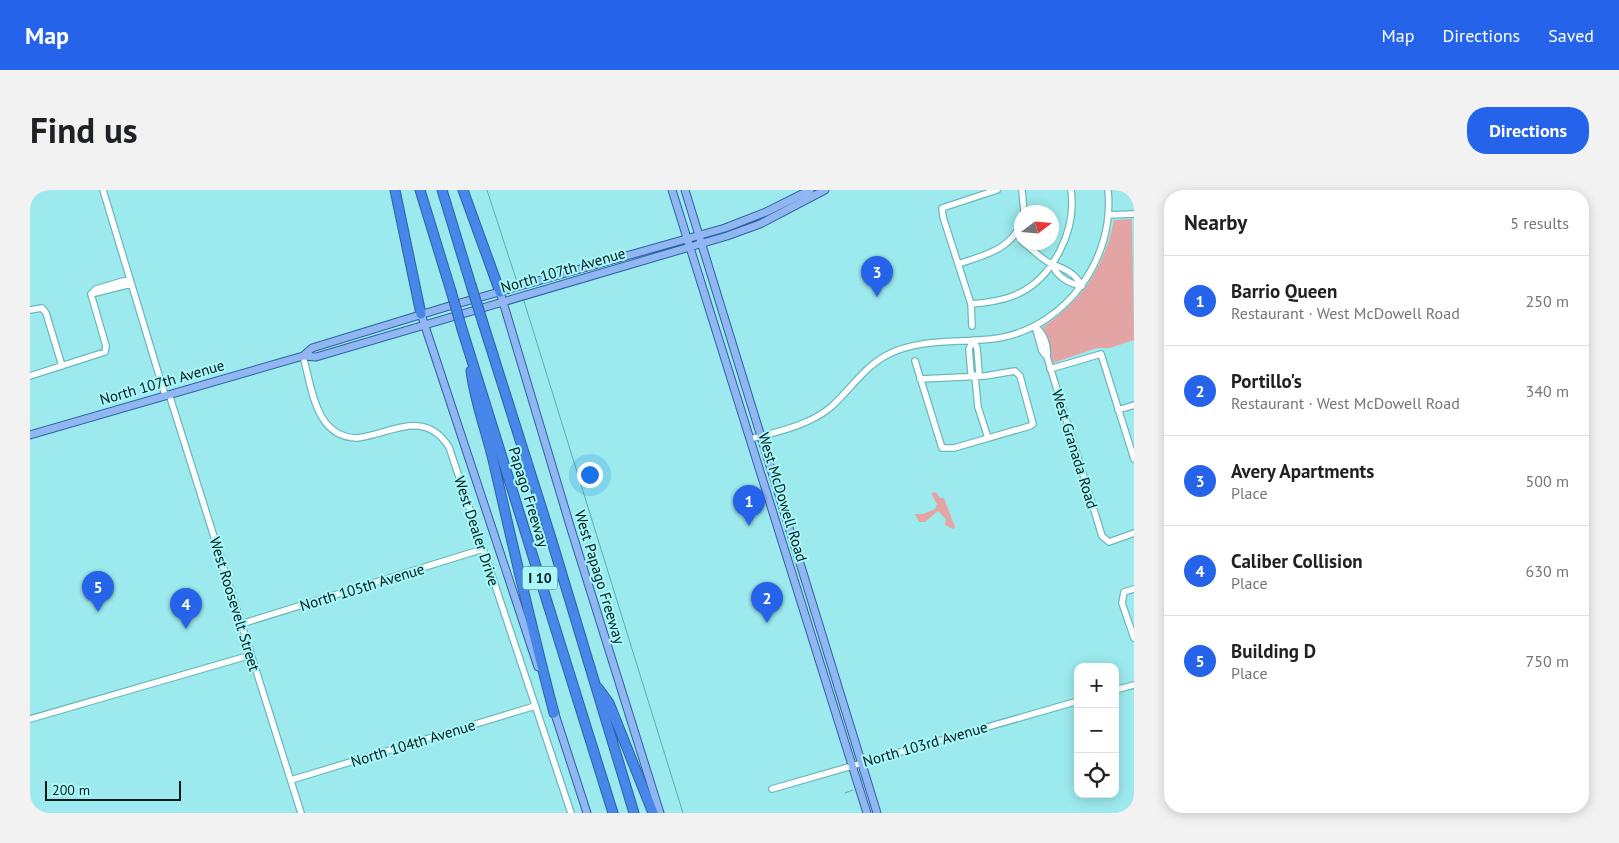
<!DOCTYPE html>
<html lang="en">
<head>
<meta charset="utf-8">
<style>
	:root { --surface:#fff; --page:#f2f2f2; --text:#202124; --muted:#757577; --line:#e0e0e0; --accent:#2563eb }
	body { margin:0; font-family:"PT Sans",sans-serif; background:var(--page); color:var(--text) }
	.controls { position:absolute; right:15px; bottom:15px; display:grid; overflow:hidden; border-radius:10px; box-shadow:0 2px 12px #0003 }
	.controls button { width:45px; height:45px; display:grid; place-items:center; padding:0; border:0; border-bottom:1px solid var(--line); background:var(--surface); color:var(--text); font:25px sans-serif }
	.compass { position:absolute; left:984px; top:15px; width:45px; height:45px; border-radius:50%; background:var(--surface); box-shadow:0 2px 12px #0003; rotate:74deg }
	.scale { position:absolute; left:15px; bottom:12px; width:136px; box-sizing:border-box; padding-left:5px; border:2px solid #001b1c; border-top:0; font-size:14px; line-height:18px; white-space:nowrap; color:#001b1c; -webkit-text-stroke:4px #a9f7fa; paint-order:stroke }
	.you { position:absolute; left:559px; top:284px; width:18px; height:18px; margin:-12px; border:4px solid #fff; border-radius:50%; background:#1a73e8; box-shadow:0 0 0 8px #1a73e833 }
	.badge { display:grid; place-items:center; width:32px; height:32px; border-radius:50%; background:var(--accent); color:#fff; font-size:16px; font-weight:700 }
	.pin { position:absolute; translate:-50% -41px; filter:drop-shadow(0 1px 2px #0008) }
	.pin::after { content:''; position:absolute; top:26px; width:18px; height:15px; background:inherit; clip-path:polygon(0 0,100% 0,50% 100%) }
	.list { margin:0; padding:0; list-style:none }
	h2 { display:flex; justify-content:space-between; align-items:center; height:65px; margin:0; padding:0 20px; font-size:21px }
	h2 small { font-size:16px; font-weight:400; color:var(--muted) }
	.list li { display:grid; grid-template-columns:32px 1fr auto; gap:15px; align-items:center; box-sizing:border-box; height:90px; padding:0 20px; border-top:1px solid var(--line) }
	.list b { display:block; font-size:19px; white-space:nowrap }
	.list p { margin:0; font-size:16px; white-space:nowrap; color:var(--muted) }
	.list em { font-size:16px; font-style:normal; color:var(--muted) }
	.icon { flex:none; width:28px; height:28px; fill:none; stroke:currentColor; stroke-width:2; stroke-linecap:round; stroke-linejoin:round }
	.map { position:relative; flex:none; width:1104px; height:623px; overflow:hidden; border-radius:20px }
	header { display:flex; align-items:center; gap:30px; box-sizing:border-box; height:70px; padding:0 25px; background:var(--accent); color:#fff }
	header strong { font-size:24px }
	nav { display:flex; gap:28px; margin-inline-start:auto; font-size:18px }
	.intro { display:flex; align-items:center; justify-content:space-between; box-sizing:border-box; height:120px; padding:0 30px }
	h1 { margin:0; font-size:35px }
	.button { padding:12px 22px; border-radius:20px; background:var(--accent); color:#fff; font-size:18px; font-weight:700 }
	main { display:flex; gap:30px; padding:0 30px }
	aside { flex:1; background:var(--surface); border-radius:20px; box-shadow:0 2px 12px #0003 }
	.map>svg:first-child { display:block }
	.green { fill:#e3a4a4 }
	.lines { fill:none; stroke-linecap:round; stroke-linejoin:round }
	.stream { stroke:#58afb3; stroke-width:1 }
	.minor-casing { stroke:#6cb9bc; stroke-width:8 }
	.major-casing { stroke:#2e61a2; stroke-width:9 }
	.highway-casing { stroke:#2e61a2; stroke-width:11 }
	.minor { stroke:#fff; stroke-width:5.5 }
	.major { stroke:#91b7f2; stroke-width:7 }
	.highway { stroke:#4787ea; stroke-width:9 }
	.highway-bridge-casing { stroke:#2e61a2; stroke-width:11; stroke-linecap:butt }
	.highway-bridge { stroke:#4787ea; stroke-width:9 }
	.labels { text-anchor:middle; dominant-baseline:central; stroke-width:4; stroke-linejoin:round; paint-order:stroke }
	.shield { fill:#a9f7fa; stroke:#335d5f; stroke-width:1 }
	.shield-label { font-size:14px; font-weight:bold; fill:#001b1c }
	.street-label { font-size:15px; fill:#001b1c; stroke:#a9f7fa }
</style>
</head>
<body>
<header>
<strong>Map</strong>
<nav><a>Map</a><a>Directions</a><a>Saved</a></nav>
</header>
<div class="intro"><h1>Find us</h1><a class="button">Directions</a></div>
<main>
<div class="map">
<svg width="1104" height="623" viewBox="0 0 1104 623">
	<rect width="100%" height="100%" fill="#9ceaed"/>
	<path class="green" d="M1102,29L1104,150L1080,158H1067L1023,173L1013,137C1053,110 1074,77 1084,30Z
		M906,302L910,308H914L925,337L923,339L915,335L916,329L908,321L895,332H889L885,324H893L905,319L907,314L901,303Z"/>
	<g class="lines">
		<path class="stream" d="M457,0L488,95
			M493,108L653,623
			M193,172L194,178
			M815,603L823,600"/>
		<defs>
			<path id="minor" d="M73,0L135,205
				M992,0L994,22
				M1078,25L1104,24
				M993,52C1002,59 1012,70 1022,74C1035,79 1045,83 1052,96
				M928,74C955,65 980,60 992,32
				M1022,74C1026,86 1039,94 1052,96
				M100,89L66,99L61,104L101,94
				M941,114C954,113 970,111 983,106C1022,91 1047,41 1041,0
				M0,120L12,118L16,123L32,176
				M942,136L941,114L913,27L912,18L967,0
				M1005,136C1014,144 1018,155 1017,167L1072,346L1079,352L1104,343
				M1005,136L1012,161L1017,167
				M943,150L939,159L941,183L945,187L948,217L958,248
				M943,150L947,158L949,183L945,187
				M273,166C282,198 285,247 327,248C361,244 394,218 419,257L541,623
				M885,171L912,258H924L1000,236L1003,234L990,186L985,181L955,186L890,189
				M1020,179L1071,164L1104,269
				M0,186L75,162L76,156L61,104
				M139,204L271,623
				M1088,220L1104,215
				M720,249C747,242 780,235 801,217C820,200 834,177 857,165C891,147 932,154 969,148C1037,136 1085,68 1078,0
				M1104,399L1094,402L1092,413L1104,448
				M211,434L453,359
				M1085,500L1104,495
				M0,529L221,465
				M261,590L505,516
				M742,599L1048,511"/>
			<path id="major" d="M642,0L837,623
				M655,0L847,623
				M470,102L541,339L630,623
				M391,124L508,477
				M273,166L282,158L416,117L695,38L736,22L780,0
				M0,245L273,166L286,167L697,46L730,34L795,0
				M523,518L557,623"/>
			<path id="highway" d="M365,0L391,124
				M390,0L421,101
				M412,0L441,95
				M433,0L470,102
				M453,133L521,348L604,623
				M432,139L583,623
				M441,181C445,213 457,243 464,274C483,357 502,440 524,523
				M568,498L579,513L623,623"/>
		</defs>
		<use href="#minor" class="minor-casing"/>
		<use href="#major" class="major-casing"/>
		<use href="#highway" class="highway-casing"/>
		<use href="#minor" class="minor"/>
		<use href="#major" class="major"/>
		<use href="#highway" class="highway"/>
		<defs>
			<path id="highway-bridge" d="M441,95L453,133
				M421,101L432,139"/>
		</defs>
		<use href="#highway-bridge" class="highway-bridge-casing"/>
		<use href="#highway-bridge" class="highway-bridge"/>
	</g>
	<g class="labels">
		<rect class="shield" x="492.5" y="376.5" width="35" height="23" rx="4"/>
		<g class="shield-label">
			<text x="510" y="388">I 10</text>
		</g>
		<g class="street-label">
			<text transform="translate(533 80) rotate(-16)">North 107th Avenue</text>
			<text transform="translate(132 192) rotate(-16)">North 107th Avenue</text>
			<text transform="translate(1045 259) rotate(73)">West Granada Road</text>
			<text transform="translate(499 307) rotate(73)">Papago Freeway</text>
			<text transform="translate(753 307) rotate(73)">West McDowell Road</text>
			<text transform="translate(447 341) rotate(72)">West Dealer Drive</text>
			<text transform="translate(570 387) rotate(73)">West Papago Freeway</text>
			<text transform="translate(332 397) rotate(-17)">North 105th Avenue</text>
			<text transform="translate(205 414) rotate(73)">West Roosevelt Street</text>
			<text transform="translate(383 553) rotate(-17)">North 104th Avenue</text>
			<text transform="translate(895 554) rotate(-16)">North 103rd Avenue</text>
		</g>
	</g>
</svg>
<div class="controls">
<button>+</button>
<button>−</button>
<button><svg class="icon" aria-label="locate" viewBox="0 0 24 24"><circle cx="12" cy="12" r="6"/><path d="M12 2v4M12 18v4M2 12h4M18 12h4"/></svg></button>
</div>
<svg class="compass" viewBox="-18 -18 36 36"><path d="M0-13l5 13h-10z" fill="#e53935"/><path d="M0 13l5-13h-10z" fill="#757577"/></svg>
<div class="scale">200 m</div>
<div class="you"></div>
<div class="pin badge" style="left:719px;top:336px">1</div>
<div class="pin badge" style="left:737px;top:433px">2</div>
<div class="pin badge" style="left:847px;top:107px">3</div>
<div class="pin badge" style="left:156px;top:439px">4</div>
<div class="pin badge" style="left:68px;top:422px">5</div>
</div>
<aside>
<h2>Nearby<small>5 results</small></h2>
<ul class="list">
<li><span class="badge">1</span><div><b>Barrio Queen</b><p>Restaurant · West McDowell Road</p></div><em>250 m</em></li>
<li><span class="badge">2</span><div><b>Portillo's</b><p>Restaurant · West McDowell Road</p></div><em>340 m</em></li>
<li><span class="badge">3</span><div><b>Avery Apartments</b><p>Place</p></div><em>500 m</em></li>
<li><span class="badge">4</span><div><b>Caliber Collision</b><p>Place</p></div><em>630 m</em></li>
<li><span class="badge">5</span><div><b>Building D</b><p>Place</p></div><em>750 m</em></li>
</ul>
</aside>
</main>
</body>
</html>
